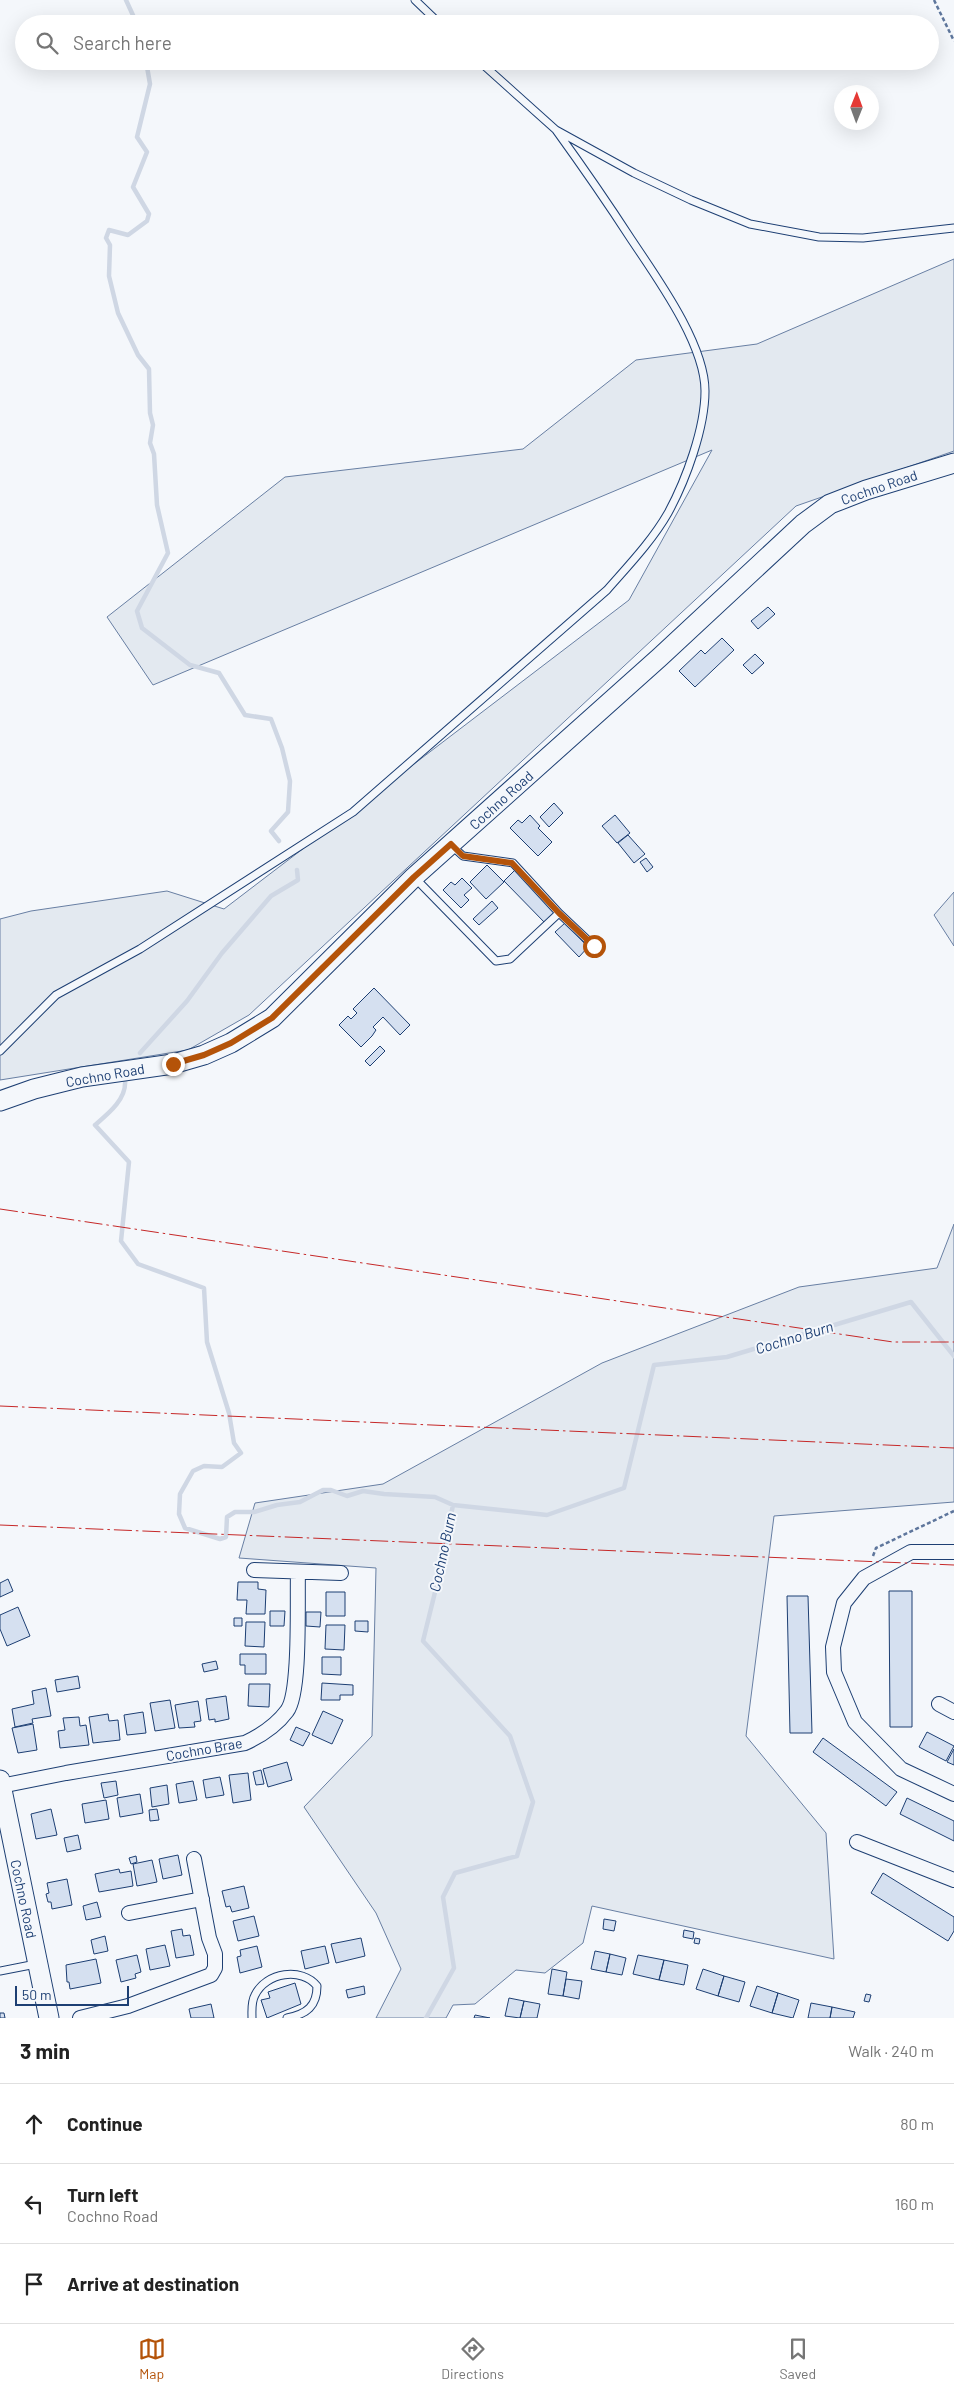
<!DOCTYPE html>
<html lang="en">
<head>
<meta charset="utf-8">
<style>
	:root { --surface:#fff; --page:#f6f6f6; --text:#222; --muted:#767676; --line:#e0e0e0; --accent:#b45309 }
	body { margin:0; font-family:Barlow,sans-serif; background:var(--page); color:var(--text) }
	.compass { position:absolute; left:834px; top:85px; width:45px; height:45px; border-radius:50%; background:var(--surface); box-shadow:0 5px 20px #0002; rotate:1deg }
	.scale { position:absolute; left:15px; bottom:12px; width:114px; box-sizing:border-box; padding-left:5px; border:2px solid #1d3f73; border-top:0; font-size:14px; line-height:18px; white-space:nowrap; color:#1d3f73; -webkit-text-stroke:4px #f4f7fb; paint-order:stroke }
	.stop { position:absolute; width:15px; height:15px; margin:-11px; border:4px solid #b45309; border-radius:50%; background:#fff }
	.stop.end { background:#b45309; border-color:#fff; box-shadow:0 1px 5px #0008 }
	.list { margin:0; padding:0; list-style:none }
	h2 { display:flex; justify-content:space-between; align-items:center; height:65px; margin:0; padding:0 20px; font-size:21px }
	h2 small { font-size:16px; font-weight:400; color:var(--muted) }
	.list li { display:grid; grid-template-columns:32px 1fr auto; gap:15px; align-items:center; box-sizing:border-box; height:80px; padding:0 20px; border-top:1px solid var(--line) }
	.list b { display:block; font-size:19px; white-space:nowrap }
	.list p { margin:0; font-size:16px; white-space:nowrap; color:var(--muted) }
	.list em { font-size:16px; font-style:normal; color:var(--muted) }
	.icon { flex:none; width:28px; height:28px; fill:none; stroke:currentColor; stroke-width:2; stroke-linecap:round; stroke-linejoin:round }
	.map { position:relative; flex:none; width:954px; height:2018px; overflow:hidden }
	.search { position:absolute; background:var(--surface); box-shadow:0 5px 20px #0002; left:15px; right:15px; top:15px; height:55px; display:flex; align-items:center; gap:12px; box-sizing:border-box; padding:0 18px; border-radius:28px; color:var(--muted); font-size:19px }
	.sheet { height:305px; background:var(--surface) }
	nav { display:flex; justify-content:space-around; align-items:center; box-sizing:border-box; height:70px; border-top:1px solid var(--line); background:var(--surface); font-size:14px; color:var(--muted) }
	nav a { display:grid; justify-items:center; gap:2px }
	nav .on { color:var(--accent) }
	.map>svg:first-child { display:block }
	.green { fill:#e3e9f0; stroke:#687fa3 }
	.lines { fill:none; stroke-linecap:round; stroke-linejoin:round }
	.stream { stroke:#cfd7e4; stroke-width:4.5 }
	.building { fill:#d5e0f0; stroke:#1d3f73 }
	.lane-casing { stroke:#1d3f73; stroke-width:9 }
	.street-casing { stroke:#1d3f73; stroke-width:16 }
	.secondary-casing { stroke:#1d3f73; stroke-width:21 }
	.path { stroke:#5e769c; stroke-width:2.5; stroke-dasharray:4 2.5; stroke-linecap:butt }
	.lane { stroke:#f4f7fb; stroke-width:7 }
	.street { stroke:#f4f7fb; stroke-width:14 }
	.secondary { stroke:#f4f7fb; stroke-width:19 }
	.power { stroke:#c62828; stroke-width:1; stroke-dasharray:18 4 2.5 4; stroke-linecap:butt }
	.route { stroke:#b45309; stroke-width:6 }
	.labels { text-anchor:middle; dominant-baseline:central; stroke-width:4; stroke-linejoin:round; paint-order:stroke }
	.street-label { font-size:14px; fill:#1d3f73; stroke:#f4f7fb }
	.water-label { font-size:15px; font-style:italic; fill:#1d3f73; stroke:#f4f7fb }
</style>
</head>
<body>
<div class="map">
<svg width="954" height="2018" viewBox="0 0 954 2018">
	<rect width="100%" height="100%" fill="#f4f7fb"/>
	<path class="green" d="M954,259V451L796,506L249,1015L188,1050L0,1080V919L31,911L167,891L224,909L629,600L712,450L153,685L107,617L285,477L523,449L636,360L757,344Z
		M954,892V946L934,915Z
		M954,1224V1502L774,1516L746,1736L826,1833L834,1959L592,1906L583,1943L545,1973L516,1970L475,2004L453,2005L446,2018H376L401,1969L376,1913L304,1807L372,1736L376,1568L239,1558L255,1503L383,1484L602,1363L799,1287L937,1268Z"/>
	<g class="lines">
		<path class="stream" d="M126,0L137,24
			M146,61L150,84L137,137L147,152L133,187L149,214L147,221L128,235L109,230L106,238L110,245L109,276L118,313L138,355L149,369L150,413L153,425L150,443L154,454L157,505L168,553L137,611L142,628L190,665L219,673L245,715L271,719L282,748L290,781L288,812L271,831L279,841
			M140,1053L187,1001L222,953L271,896L298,880L297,870
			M125,1080C127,1099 108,1114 95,1125L129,1162L121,1241L138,1264L204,1288L207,1342L229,1413L234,1443L241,1453L222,1467L204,1466L193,1471L180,1494L179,1514L185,1528L220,1539L226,1537L227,1517L235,1512H254L277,1505L300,1502L323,1490H331L347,1496L363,1491L384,1494L435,1497L453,1505
			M426,2018L454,1968L443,1897L455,1873L517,1856L533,1802L510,1736L423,1641L439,1576L453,1505L547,1515L624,1488L654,1365L727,1357L911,1302L954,1356"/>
	</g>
	<path class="building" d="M768,607L775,614L758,629L751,621Z
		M722,638L734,650L695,687L679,671L701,650L705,654Z
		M755,654L764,663L752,674L743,665Z
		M554,803L563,813L549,827L540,817Z
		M530,815L540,826L538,828L552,842L538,856L510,828L518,820L522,823Z
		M615,815L630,833L617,843L602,826Z
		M628,835L645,854L634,863L618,843Z
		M646,858L653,867L647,872L640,862Z
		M487,865L504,882L486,899L470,882Z
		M515,870L556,913L546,924L504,881Z
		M462,878L472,888L464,895L469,900L461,908L443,890L451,882L455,885Z
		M492,901L498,908L479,925L473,919Z
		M565,923L588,947L579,957L555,932Z
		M374,988L410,1025L400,1035L383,1017L373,1027L376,1030L372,1036L361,1047L339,1025L348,1016L351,1019L357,1013L353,1009Z
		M380,1046L385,1051L370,1066L365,1061Z
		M8,1579L13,1591L0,1597V1583Z
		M238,1582H258V1589L266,1590L265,1614H246L247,1600H237Z
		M889,1591H912V1727H890Z
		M326,1592H345V1616H326Z
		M787,1596H808L812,1733H790Z
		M18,1607L30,1636L7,1646L0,1629V1615Z
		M270,1611H285L284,1626H270Z
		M306,1612H321L320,1627L306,1626Z
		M234,1618H242V1626H234Z
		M355,1621H368V1632L355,1631Z
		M246,1622H265L264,1647L245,1646Z
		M326,1625H345L344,1650L325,1649Z
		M240,1654H266V1674H245V1665H240Z
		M322,1657H341V1675L322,1674Z
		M216,1661L218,1669L204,1672L202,1664Z
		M78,1676L80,1688L57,1692L55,1680Z
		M322,1683L353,1685V1695H340V1700H321Z
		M249,1684H270L269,1707L248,1706Z
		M46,1688L51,1716L32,1719L33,1723L15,1727L12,1709L34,1704L32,1691Z
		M226,1696L229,1719L215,1722V1719L209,1720L206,1699Z
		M170,1700L175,1728L155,1731L150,1703Z
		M198,1701L201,1721L194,1722L195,1727L179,1728L175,1705Z
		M323,1711L343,1720L332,1744L312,1735Z
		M143,1712L146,1733L127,1735L124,1715Z
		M108,1714L109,1721L118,1720L120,1740L93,1743L89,1717Z
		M79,1717L80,1726L86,1725L89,1745L60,1748L58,1731L65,1730L63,1718Z
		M33,1724L37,1750L18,1753L12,1728Z
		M296,1727L310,1733L303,1746L290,1740Z
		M927,1732L954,1746L946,1761L919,1747Z
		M823,1738L897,1792L886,1806L813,1752Z
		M954,1749V1765L947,1762Z
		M287,1762L292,1780L268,1787L263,1769Z
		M261,1770L264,1784L256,1785L253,1772Z
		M248,1773L251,1800L233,1803L229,1775Z
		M220,1777L224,1795L206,1798L203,1780Z
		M116,1781L118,1795L104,1798L101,1783Z
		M193,1781L197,1800L179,1803L176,1784Z
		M167,1785L169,1804L152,1807L150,1788Z
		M140,1794L143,1813L120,1817L117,1798Z
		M907,1798L954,1821V1841L900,1814Z
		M106,1800L109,1819L85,1823L82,1804Z
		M51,1809L57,1835L36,1839L31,1814Z
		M157,1809L159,1820L150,1821L149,1810Z
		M78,1835L81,1849L67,1852L64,1838Z
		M178,1855L182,1875L163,1879L159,1859Z
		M136,1856L137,1862L131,1864L129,1858Z
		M152,1860L157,1882L137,1886L133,1864Z
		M119,1869L120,1873L131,1871L133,1886L99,1892L95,1874Z
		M883,1873L954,1917V1931L948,1941L871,1893Z
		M67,1879L72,1905L52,1909L51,1902H48L46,1894L49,1893L47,1883Z
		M244,1886L249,1908L232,1912L230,1906L226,1907L222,1891Z
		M97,1902L101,1917L86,1920L83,1906Z
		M254,1916L259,1936L238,1941L233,1921Z
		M604,1919L616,1921L614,1931L603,1929Z
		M182,1929L183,1936L190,1935L194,1955L176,1958L171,1931Z
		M684,1930L694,1932L693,1939L683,1937Z
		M105,1936L108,1951L94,1954L91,1940Z
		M361,1938L365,1956L336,1963L331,1944Z
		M695,1938L700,1939L699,1944L694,1943Z
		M165,1945L170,1966L150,1970L146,1949Z
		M257,1946L262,1967L240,1973L237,1957L241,1956L240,1950Z
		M325,1946L329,1963L305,1969L301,1951Z
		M595,1951L610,1954L606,1972L591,1969Z
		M610,1954L626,1958L622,1975L606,1972Z
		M137,1955L141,1972L135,1974L136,1978L121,1982L116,1960Z
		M638,1955L664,1960L659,1980L633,1974Z
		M96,1959L101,1983L70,1989L69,1982H67L66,1965Z
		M664,1960L688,1965L684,1985L659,1980Z
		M552,1969L567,1972L563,1996L548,1994Z
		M703,1969L724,1976L718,1996L696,1989Z
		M724,1976L745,1982L739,2002L718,1996Z
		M566,1979L582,1981L579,1999L563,1996Z
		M295,1983L301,2004L267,2018L261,2000L270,1998L268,1992Z
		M364,1986L365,1994L348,1998L346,1990Z
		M757,1986L778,1993L772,2013L750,2006Z
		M778,1993L799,2000L793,2018L772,2013Z
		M866,1994L871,1995L869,2002L864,2001Z
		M509,1998L524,2001L520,2018L505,2016Z
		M524,2001L540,2004L537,2018H520Z
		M811,2003L832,2007L830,2018H808Z
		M211,2004L214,2018H191L189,2009Z
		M832,2007L855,2012L853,2018H830Z
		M0,2013H4L5,2018H0Z
		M475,2015L490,2018H474Z"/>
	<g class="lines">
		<defs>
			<path id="lane" d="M415,0L440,24
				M479,61L556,130L634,173L691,200L750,224L819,237L863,238L954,228
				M451,845L463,856L513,863L559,913
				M414,877L496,961L510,959L559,913L594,946
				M0,1051L56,995L140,949L353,812L607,590C628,566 652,541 668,513C686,480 705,428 705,391C705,344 657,278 631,239C607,202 582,166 556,130
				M0,1971L36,1964
				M252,2018C252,2010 251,2002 255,1995C266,1972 302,1967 317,1986C317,2006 307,2014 287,2018"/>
			<path id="street" d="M954,1552H911L864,1578L844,1603L833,1647L834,1672L855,1722L901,1769L954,1794
				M254,1570L341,1573
				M939,1704L954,1712
				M1,1786L66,1773L245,1743C262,1735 276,1726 287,1711C301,1693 297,1599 298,1572
				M857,1842L954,1880
				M129,1913L202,1899
				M80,2018L128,2006L211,1975L215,1968V1954L209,1938L194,1859"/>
			<path id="secondary" d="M0,1101L34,1089L82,1077L173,1064L204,1055L231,1043L272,1018L414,877L660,657L803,524L830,504L866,490L954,463
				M0,1780L49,2018"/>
		</defs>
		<use href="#lane" class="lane-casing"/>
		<use href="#street" class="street-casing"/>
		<use href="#secondary" class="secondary-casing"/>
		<path class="path" d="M934,0L954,41
			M873,1556L876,1548L954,1511"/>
		<use href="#lane" class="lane"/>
		<use href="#street" class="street"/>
		<use href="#secondary" class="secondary"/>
		<path class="power" d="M0,1209L893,1342H954
			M0,1406L954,1448
			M0,1525L954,1565"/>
	</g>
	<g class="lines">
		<path class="route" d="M173,1064L204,1055L231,1043L272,1018L414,877L451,844L463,856L512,863L559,913L594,946"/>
	</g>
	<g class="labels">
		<g class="street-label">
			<text transform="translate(879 487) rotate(-19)">Cochno Road</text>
			<text transform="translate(501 800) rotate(-42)">Cochno Road</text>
			<text transform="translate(105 1075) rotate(-10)">Cochno Road</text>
			<text transform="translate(204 1749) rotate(-10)">Cochno Brae</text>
			<text transform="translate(24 1899) rotate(78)">Cochno Road</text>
		</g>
		<g class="water-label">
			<text transform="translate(794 1337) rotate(-17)">Cochno Burn</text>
			<text transform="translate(442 1552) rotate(-78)">Cochno Burn</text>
		</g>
	</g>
</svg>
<svg class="compass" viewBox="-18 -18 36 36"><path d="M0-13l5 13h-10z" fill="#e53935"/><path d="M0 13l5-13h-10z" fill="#767676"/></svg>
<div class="scale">50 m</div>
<div class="stop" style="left:594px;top:946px"></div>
<div class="stop end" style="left:173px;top:1064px"></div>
<div class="search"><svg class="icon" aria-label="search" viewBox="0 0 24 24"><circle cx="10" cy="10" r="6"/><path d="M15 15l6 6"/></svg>Search here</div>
</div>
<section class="sheet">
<h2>3 min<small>Walk · 240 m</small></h2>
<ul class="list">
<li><svg class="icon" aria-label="ahead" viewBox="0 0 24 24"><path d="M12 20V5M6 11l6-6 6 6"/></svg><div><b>Continue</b></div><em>80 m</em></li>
<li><svg class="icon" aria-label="left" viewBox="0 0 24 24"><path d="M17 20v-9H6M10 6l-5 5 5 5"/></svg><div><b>Turn left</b><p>Cochno Road</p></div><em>160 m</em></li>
<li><svg class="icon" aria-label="arrive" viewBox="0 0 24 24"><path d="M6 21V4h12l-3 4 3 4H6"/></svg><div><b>Arrive at destination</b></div></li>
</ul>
</section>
<nav>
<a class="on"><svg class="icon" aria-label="map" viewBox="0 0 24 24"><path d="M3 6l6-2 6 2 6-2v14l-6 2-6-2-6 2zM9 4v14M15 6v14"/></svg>Map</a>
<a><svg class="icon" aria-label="directions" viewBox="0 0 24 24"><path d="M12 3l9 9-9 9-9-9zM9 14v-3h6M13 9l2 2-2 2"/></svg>Directions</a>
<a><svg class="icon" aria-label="saved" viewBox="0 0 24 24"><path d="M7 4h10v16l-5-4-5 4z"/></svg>Saved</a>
</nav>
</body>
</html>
